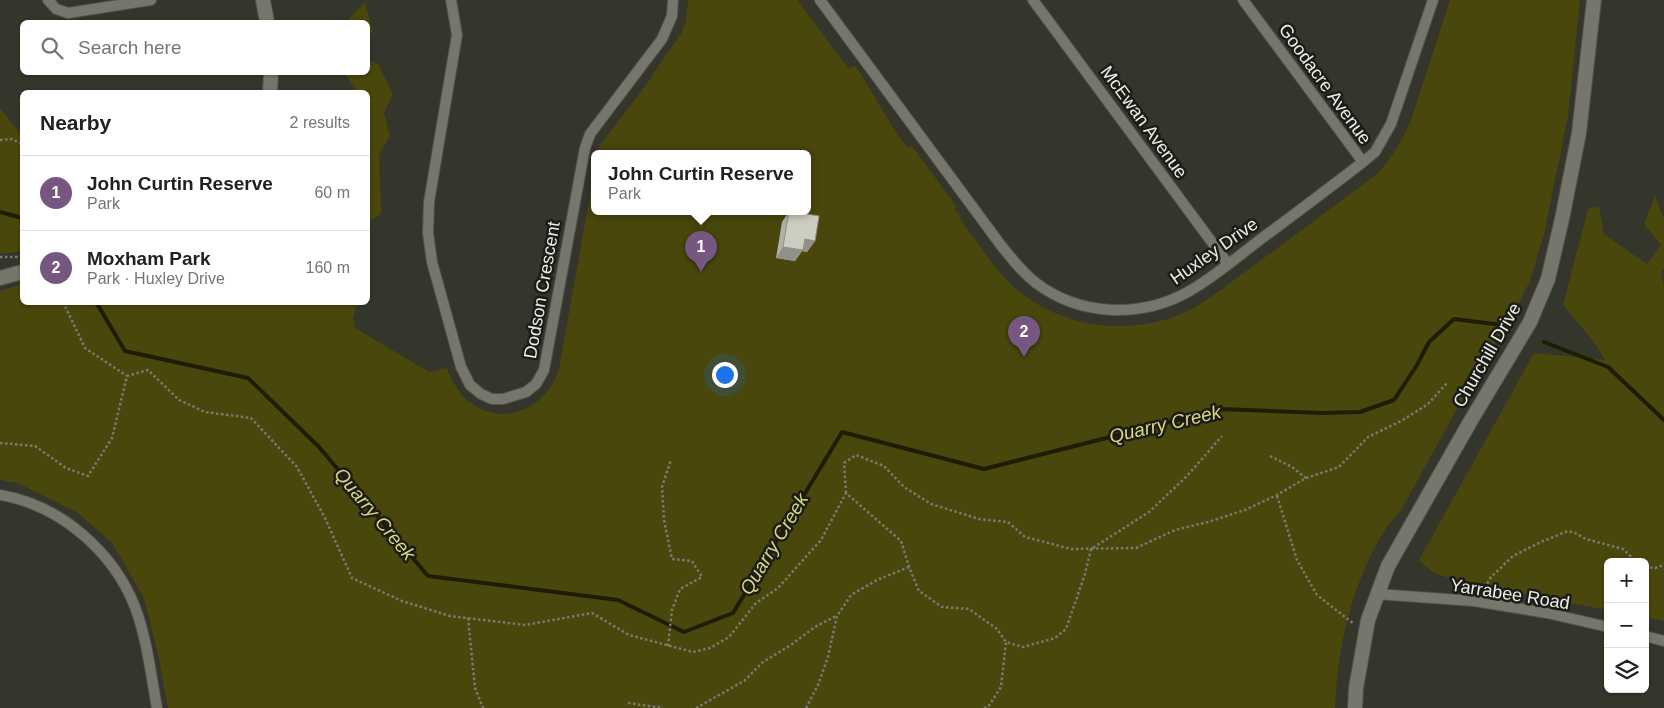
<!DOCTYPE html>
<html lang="en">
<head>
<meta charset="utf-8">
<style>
	:root { --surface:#fff; --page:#f6f6f6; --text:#202124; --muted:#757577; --line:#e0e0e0; --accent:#755781 }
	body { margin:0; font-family:Arial,sans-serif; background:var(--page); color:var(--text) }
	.controls { position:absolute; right:15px; bottom:15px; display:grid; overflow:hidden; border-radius:8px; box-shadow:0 1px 4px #0004 }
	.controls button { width:45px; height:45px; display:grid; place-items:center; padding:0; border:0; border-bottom:1px solid var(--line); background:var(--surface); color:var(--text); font:25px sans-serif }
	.you { position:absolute; left:724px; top:374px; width:18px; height:18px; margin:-12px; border:4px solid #fff; border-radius:50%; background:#1a73e8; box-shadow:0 0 0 8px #1a73e833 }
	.badge { display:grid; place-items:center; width:32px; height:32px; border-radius:50%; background:var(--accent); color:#fff; font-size:16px; font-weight:700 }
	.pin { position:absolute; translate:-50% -41px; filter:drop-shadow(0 1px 2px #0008) }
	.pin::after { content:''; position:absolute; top:26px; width:18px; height:15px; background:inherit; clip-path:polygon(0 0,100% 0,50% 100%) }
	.popup { position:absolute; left:591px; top:150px; width:220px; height:65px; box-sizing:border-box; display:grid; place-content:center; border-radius:8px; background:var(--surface); filter:drop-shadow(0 1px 4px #0005); font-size:16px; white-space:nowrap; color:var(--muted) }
	.popup b { font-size:19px; color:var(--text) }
	.popup::after { content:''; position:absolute; left:50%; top:100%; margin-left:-10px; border:10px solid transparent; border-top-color:var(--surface) }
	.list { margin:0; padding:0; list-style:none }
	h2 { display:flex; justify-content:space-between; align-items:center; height:65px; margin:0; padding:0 20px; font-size:21px }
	h2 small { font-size:16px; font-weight:400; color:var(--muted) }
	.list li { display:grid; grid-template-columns:32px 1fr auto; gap:15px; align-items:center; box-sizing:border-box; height:75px; padding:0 20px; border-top:1px solid var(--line) }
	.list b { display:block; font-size:19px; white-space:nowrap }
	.list p { margin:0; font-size:16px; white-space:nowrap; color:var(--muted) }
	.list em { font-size:16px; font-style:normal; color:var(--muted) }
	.icon { flex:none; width:28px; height:28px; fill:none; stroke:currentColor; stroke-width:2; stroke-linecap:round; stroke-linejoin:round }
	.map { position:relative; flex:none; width:1664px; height:708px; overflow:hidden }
	.search { position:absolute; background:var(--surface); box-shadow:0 1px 4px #0004; left:20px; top:20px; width:350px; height:55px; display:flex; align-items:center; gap:12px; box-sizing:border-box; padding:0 18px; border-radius:8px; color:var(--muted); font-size:19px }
	.panel { position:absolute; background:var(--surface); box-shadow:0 1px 4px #0004; left:20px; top:90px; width:350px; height:215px; border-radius:8px }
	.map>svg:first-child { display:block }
	.green { fill:#49470c }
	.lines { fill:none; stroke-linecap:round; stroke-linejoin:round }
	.stream { stroke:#1e1d01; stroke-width:4 }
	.minor-casing { stroke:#52524a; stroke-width:12 }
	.tertiary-casing { stroke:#52524a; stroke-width:16 }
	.secondary-casing { stroke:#52524a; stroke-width:16 }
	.path { stroke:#797a71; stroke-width:2.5; stroke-dasharray:2.5 2.5; stroke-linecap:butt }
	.minor { stroke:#76766c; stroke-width:10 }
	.tertiary { stroke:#76766c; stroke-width:14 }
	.secondary { stroke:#76766c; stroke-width:14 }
	.wall { fill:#b0b0a7 }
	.shaded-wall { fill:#909088 }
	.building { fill:#cdcdc2; stroke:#909088 }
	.labels { text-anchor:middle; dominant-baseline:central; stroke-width:5; stroke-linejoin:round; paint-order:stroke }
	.street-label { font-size:18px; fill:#edede7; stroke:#1c1c18 }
	.water-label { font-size:19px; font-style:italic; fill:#d8d781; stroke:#1c1c18 }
</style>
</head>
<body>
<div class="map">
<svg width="1664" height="708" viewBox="0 0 1664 708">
	<rect width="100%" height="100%" fill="#34352b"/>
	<path class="green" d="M688,0H797L848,68L856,66L897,134L908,148L912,146L957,207L954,209L958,213L961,220C978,243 993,267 1013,286C1056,325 1119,336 1173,317C1191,311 1207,300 1222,289L1377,174C1392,157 1402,141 1411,120L1450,0H1580L1568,116L1544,235L1529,283L1511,319L1501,337L1492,347L1473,380L1400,512C1386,525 1377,542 1369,559C1347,607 1337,656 1335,708H168L159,659L144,598L112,543L78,513L17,483L0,480V291L22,284V302H367L358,305L353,317L355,328L429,372L447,368C451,381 462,398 474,405C508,427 548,405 559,369L595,167V211H807V153H597L598,148L652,77V75L682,32L686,21Z
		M365,2L373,32L368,36V22H346Z
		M368,60L379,65L393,94L384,113L390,136L379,154L381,214L370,221L368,227V92H356L345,73L368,72Z
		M0,108L22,136V251L0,254Z
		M1655,196L1664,219V269L1661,272L1664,287V621L1645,617V562H1608V610L1471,585L1434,573L1419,560L1534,353L1605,360L1594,342L1563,305L1588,209L1599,206L1604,234L1647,264L1661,245L1644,224Z"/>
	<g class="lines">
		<path class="stream" d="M0,212L22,218
			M96,302L125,351L248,378L319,447L428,576L618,600L684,632L733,613L842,432L984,469L1221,409L1322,413L1360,412L1394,400L1417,365L1429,342L1454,319L1502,325
			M1544,342L1608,367L1664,420"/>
		<defs>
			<path id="minor" d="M48,0L56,9L68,13L151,0
				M451,0L457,35L429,202L428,233L432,262L461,367L470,385L481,394L492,399H503L526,392L536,384L544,370L585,148L590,134L662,39L672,16L673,0
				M820,0L1000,244C1011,258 1022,272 1036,283C1080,316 1139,318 1186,293C1210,280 1235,259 1257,242C1292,216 1328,189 1363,162L1375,152L1391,124L1433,0
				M1033,0L1228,264
				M1243,0L1363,162
				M0,495C60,505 113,551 135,607C147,639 151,675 157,708
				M1376,594L1474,601L1547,613L1608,627
				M1645,636L1664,641"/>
			<path id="tertiary" d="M263,0L267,22
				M270,92L271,72
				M0,278L22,272"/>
			<path id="secondary" d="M1355,708L1356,688L1368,620L1388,566L1470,422L1530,322L1548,279L1562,219L1579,133L1594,0"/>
		</defs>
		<use href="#minor" class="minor-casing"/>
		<use href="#tertiary" class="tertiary-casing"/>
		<use href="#secondary" class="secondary-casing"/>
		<path class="path" d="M0,140L12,139L22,144
			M0,257H22
			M63,302L85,348L127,376
			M0,443L35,446L66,468L88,476L112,438L127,376L148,370L179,400L205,412L251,418L297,467L325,518L352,578L402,601L450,616L525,625L592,613L629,635L693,652L710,648L729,637L756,603L778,588L821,540L846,493L901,541L909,567L919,591L942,607L969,609L997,629L1006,642L1023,647L1055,638L1066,629L1085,574L1091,549L1149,512L1187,476L1222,436
			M1270,456L1292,467L1306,478
			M846,493L844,463L856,455L884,466L904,487L931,504L979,519L1008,522L1025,537L1071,549L1136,548L1175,530L1208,522L1245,510L1277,495L1306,478L1339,467L1368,437L1401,421L1428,404L1447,383
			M1277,496L1297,560L1317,595L1354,624
			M1645,567L1655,568L1664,565
			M1482,592L1491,577L1513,556L1541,542L1568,531L1575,533L1586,539L1623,549L1637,562
			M468,618L475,688L483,708
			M668,646L672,610L680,589L702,577L692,561L672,559L664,520L662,487L671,460
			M628,703L663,708
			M696,708L744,681L763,662L791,645L815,627L836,616
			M806,708L818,685L828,657L837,616L851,595L877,580L909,567
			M984,708L988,707L1001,687L1006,642"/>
		<use href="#minor" class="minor"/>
		<use href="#tertiary" class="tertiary"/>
		<use href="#secondary" class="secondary"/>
	</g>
	<path class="wall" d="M789,211L815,241L807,252L802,251L795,261L776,258L782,222Z"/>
	<path class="shaded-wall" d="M805,239L815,241L807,252L802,251L795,261L776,258L783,247Z"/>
	<path class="building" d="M789,211L819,216L815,241L805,239L803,250L783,247Z"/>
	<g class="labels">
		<g class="street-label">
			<text transform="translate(1325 84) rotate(54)">Goodacre Avenue</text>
			<text transform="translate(1144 122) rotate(54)">McEwan Avenue</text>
			<text transform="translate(1214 251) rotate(-35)">Huxley Drive</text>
			<text transform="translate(542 290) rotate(-80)">Dodson Crescent</text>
			<text transform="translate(1487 355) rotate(-60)">Churchill Drive</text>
			<text transform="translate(1510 594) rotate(9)">Yarrabee Road</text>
		</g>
		<g class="water-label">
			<text transform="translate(1165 424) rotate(-13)">Quarry Creek</text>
			<text transform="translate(375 514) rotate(50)">Quarry Creek</text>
			<text transform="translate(774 544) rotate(-59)">Quarry Creek</text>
		</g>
	</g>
</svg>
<div class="controls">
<button>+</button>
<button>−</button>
<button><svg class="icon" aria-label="layers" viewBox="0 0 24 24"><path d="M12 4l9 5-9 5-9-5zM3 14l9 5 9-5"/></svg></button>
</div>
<div class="you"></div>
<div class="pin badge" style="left:701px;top:272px">1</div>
<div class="popup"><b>John Curtin Reserve</b>Park</div>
<div class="pin badge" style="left:1024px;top:357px">2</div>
<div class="search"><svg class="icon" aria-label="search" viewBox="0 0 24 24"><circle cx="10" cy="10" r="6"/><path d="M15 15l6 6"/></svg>Search here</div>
<section class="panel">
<h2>Nearby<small>2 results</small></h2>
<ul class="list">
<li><span class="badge">1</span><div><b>John Curtin Reserve</b><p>Park</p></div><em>60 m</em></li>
<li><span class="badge">2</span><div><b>Moxham Park</b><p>Park · Huxley Drive</p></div><em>160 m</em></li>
</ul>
</section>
</div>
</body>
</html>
